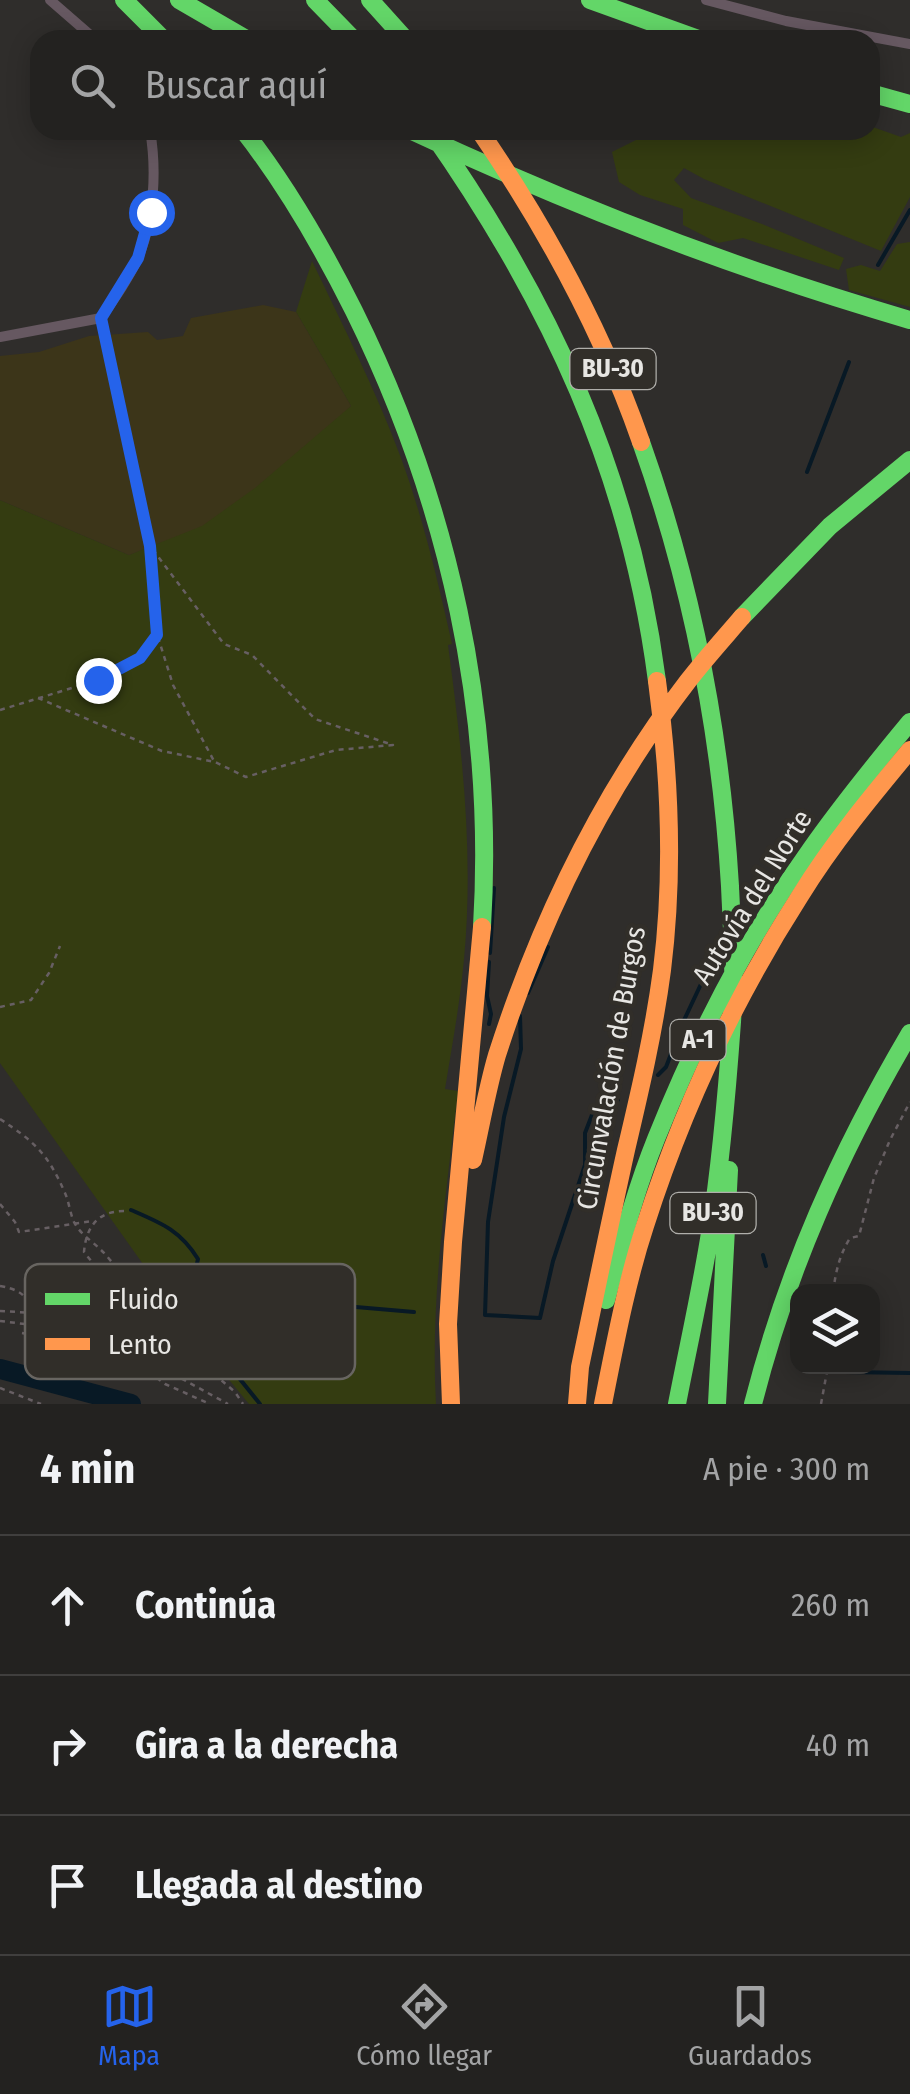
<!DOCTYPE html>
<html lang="es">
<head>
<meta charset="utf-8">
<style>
	:root { --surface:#232220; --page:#2f2f2d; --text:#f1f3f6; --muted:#a3a4a5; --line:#403f3e; --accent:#2563eb }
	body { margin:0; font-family:"Fira Sans Condensed",sans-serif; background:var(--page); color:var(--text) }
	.controls { position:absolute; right:30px; bottom:30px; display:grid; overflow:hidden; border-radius:20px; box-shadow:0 5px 25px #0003 }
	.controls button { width:90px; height:90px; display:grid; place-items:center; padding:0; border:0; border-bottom:2px solid var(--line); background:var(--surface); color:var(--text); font:50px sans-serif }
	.stop { position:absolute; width:30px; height:30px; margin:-22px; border:8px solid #2563eb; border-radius:50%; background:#fff }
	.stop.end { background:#2563eb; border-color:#fff; box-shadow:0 2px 10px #0008 }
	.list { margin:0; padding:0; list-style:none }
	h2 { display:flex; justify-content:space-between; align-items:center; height:130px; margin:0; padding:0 40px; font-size:42px }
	h2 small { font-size:32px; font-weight:400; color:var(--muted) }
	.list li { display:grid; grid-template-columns:65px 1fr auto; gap:30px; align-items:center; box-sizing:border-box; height:140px; padding:0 40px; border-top:2px solid var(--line) }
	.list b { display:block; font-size:38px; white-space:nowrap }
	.list em { font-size:32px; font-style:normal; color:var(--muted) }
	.icon { flex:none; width:55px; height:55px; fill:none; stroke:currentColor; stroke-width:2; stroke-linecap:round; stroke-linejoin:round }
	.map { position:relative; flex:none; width:910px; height:1404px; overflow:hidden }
	.search { position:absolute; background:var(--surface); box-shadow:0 5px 25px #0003; left:30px; right:30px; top:30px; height:110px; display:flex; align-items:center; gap:25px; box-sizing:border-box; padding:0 35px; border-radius:30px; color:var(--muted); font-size:38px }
	.sheet { height:550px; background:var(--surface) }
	nav { display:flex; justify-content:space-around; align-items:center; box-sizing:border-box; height:140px; border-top:2px solid var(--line); background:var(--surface); font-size:28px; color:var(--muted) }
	nav a { display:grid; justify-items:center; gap:5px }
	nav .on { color:var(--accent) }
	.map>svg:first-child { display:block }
	.green { fill:#343c11 }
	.sand { fill:#3c3519 }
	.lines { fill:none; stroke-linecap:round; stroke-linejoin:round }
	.stream { stroke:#081925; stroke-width:4 }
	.river { stroke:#081925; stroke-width:20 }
	.path { stroke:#675f63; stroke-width:2.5; stroke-dasharray:5 5; stroke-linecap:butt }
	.street { stroke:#665861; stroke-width:10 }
	.fast { stroke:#63d668; stroke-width:18 }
	.slow { stroke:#ff974d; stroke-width:18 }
	.route { stroke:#2563eb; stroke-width:12 }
	.labels { text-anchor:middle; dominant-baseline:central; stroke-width:9; stroke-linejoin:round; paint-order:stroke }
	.shield { fill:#312e29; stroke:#b0afab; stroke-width:2.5 }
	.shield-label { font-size:25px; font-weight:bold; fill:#e7e6e3 }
	.street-label { font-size:28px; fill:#e7e6e3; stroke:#312e29 }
	.key { fill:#312e29; stroke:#686561; stroke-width:2.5 }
	.key-label { font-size:28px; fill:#e7e6e3 }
</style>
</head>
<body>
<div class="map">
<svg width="910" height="1404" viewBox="0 0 910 1404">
	<rect width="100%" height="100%" fill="#2f2d2b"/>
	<path class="green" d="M870,126L901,137L910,133V197L881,251L704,179L684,168L674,180L691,198L762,224L844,258L839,270L743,238L718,243L683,225V209L640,195L619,182L612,152L656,130H870Z
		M910,242V307L849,290L846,269L861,265L880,271L897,244Z
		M312,261C343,326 376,390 401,458C423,518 438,581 452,644L448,645C462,749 474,854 464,959C460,1003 452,1046 445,1089L458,1091C446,1195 430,1300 436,1404H249L202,1347L0,1063V500L129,555L150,546L351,406L296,312Z"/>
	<path class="sand" d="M263,305L296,312L351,406L255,488L202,526L129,555L0,500V356L39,352L89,336L148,332L157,340L183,336L191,318Z"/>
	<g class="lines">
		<path class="stream" d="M878,265L910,210
			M807,472L849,362
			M490,953L494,888
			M528,993L548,947
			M520,1016L521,1049L504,1117L488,1222L485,1315L540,1318L553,1261L585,1165V1133L592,1115L618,1100
			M489,1024L491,1014L487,996L489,962
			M658,1075L666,1067L685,1018L709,967
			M131,1210C161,1223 180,1230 198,1259L194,1276L180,1292
			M763,1255L766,1266
			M180,1292L414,1312
			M180,1292L210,1342L260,1404
			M846,1366V1372L910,1373"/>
		<path class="river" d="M0,1369L131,1404"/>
		<path class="path" d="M158,637L173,685L214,761
			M38,698L162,751L215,762L246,777L336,750L393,745L315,719L252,655L224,644L150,546
			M0,710L98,680L140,658L157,635L150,546L104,331
			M0,1007L31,1000L49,973L60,946
			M0,1119C35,1142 48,1154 65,1193C69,1202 70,1213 74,1222C80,1234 92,1241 101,1250C117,1265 129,1289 138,1309L235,1392L243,1404
			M0,1204L15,1222L19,1232L92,1221
			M124,1211C98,1211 86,1227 84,1252L131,1311
			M0,1286C29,1291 27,1302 42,1324
			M132,1292C156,1294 157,1283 178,1277
			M833,1292C836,1271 839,1256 850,1238L859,1236L874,1178L890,1140L910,1102
			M0,1311L70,1315L105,1327L126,1339L153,1363L228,1404
			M0,1321L58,1328L99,1341L130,1358L165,1384L210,1404
			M22,1333L59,1341
			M48,1339L137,1309
			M0,1388L41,1404
			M821,1404L828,1366"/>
		<path class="street" d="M50,0L96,40
			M706,0L786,21L910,44
			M0,337L101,318C115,298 129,278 139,256C154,218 157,171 150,130"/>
		<path class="fast" d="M124,0L164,40
			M179,0L248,40
			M315,0L354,40
			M370,0L406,40
			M590,0L701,40
			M870,93L910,104
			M243,130C287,186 322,247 354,311C449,503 495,713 482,927
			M410,130C572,206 738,270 910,320
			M430,130C550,301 630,472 657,681
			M641,442C692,585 721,734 730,886C732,931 735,977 732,1022C727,1092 721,1163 710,1233C701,1290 688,1347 677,1404
			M742,617L830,526L910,460
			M606,1300C621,1246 635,1191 656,1139C697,1037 747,938 811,849C842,805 876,763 910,722
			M717,1404L729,1170
			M753,1404C787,1270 840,1152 910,1033"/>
		<path class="slow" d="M479,130C546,228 602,330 641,442
			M473,1160C481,1125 487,1089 497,1055C540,921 602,793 688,681C705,659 724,638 742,617
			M451,1404L448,1324L453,1242L482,927
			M577,1404L580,1367C595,1295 610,1222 626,1150C640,1091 654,1031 662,970C674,874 670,777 657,681
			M603,1404C615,1344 626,1284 645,1226C682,1110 734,999 800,896C832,844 871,797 910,750"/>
	</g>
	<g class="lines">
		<path class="route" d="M98,680L140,658L157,635L150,546L101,318L138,258L151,212"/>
	</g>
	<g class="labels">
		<g class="shield">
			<rect x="570.5" y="349" width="85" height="40" rx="8"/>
			<rect x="670.5" y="1020" width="55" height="40" rx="8"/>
			<rect x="670.5" y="1193" width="85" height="40" rx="8"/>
		</g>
		<g class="shield-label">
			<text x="613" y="369">BU-30</text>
			<text x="698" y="1040">A-1</text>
			<text x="713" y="1213">BU-30</text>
		</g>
		<g class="street-label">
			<text transform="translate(752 897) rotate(-58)">Autovía del Norte</text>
			<text transform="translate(611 1068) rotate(-80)">Circunvalación de Burgos</text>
		</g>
	</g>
	<rect x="25" y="1264" width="330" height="115" rx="15" class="key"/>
	<rect x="45" y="1293" width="45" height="12" fill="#63d668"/>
	<rect x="45" y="1338" width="45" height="12" fill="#ff974d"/>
	<g class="key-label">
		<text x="108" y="1309">Fluido</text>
		<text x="108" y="1354">Lento</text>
	</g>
</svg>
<div class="controls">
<button><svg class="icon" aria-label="layers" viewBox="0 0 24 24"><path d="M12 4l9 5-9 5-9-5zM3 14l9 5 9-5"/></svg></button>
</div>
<div class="stop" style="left:151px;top:212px"></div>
<div class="stop end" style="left:98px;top:680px"></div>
<div class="search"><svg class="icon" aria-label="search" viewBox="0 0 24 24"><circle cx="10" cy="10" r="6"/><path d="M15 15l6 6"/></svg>Buscar aquí</div>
</div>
<section class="sheet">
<h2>4 min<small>A pie · 300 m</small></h2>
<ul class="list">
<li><svg class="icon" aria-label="ahead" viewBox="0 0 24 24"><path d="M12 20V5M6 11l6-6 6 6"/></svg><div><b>Continúa</b></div><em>260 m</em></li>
<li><svg class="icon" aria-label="right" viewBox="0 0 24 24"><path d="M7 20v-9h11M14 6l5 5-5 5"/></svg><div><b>Gira a la derecha</b></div><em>40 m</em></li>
<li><svg class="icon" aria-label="arrive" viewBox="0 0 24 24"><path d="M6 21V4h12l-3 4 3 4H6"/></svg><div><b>Llegada al destino</b></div></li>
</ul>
</section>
<nav>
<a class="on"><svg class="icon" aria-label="map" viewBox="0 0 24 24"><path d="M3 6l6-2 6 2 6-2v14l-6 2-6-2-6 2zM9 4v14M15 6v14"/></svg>Mapa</a>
<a><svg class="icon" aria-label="directions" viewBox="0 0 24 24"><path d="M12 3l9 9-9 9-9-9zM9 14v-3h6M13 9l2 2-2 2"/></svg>Cómo llegar</a>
<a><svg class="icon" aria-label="saved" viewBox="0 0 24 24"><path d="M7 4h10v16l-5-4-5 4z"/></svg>Guardados</a>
</nav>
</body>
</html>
